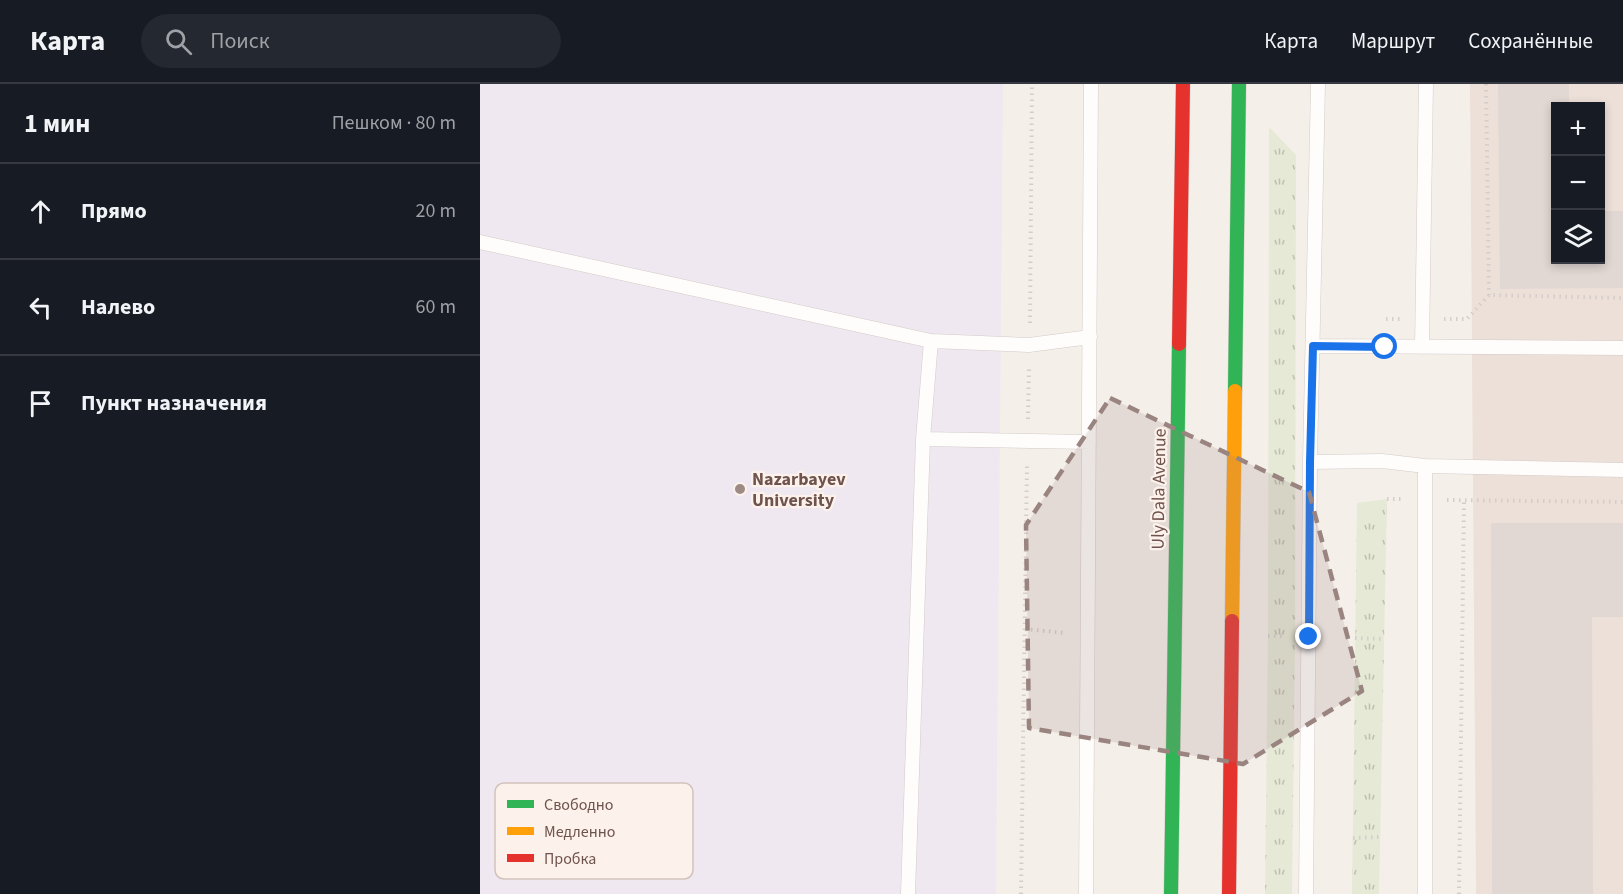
<!DOCTYPE html>
<html lang="ru">
<head>
<meta charset="utf-8">
<style>
	:root { --surface:#171b24; --page:#242831; --text:#f1f3f6; --muted:#9ea1a6; --line:#363941 }
	body { margin:0; font-family:"Source Sans 3",sans-serif; background:var(--page); color:var(--text) }
	.controls { position:absolute; right:18px; top:18px; display:grid; overflow:hidden; border-radius:0px; box-shadow:0 3px 9px #0003 }
	.controls button { width:54px; height:54px; display:grid; place-items:center; padding:0; border:0; border-bottom:2px solid var(--line); background:var(--surface); color:var(--text); font:30px sans-serif }
	.stop { position:absolute; width:18px; height:18px; margin:-14px; border:4px solid #1a73e8; border-radius:50%; background:#fff }
	.stop.end { background:#1a73e8; border-color:#fff; box-shadow:0 2px 6px #0008 }
	.list { margin:0; padding:0; list-style:none }
	h2 { display:flex; justify-content:space-between; align-items:center; height:78px; margin:0; padding:0 24px; font-size:26px }
	h2 small { font-size:20px; font-weight:400; color:var(--muted) }
	.list li { display:grid; grid-template-columns:39px 1fr auto; gap:18px; align-items:center; box-sizing:border-box; height:96px; padding:0 24px; border-top:2px solid var(--line) }
	.list b { display:block; font-size:22px; white-space:nowrap }
	.list em { font-size:20px; font-style:normal; color:var(--muted) }
	.icon { flex:none; width:33px; height:33px; fill:none; stroke:currentColor; stroke-width:2; stroke-linecap:round; stroke-linejoin:round }
	.map { position:relative; flex:none; width:1143px; height:810px; overflow:hidden }
	header { display:flex; align-items:center; gap:36px; box-sizing:border-box; height:84px; padding:0 30px; background:var(--surface); border-bottom:2px solid var(--line) }
	header strong { font-size:28px }
	nav { display:flex; gap:33px; margin-inline-start:auto; font-size:21px }
	.search { width:420px; height:54px; background:var(--page); display:flex; align-items:center; gap:15px; box-sizing:border-box; padding:0 21px; border-radius:33px; color:var(--muted); font-size:22px }
	main { display:flex }
	aside { flex:1; background:var(--surface) }
	.map>svg:first-child { display:block }
	.residential { fill:#ede0d8; fill-rule:evenodd }
	.education { fill:#f0e8f0 }
	.grass { fill:url(#grass-tufts) }
	.building { fill:#e1d7d3 }
	.lines { fill:none; stroke-linecap:round; stroke-linejoin:round }
	.lane-casing { stroke:#d3cac7; stroke-width:15 }
	.fast-casing { stroke:#d4cac6; stroke-width:15 }
	.slow-casing { stroke:#d4cac6; stroke-width:15 }
	.jam-casing { stroke:#d4cac6; stroke-width:15 }
	.path { stroke:#d6cdcb; stroke-width:4; stroke-dasharray:1.5 4.5; stroke-linecap:butt }
	.lane { stroke:#fefdfc; stroke-width:14 }
	.fast { stroke:#30b455; stroke-width:14 }
	.slow { stroke:#ff9f0a; stroke-width:14 }
	.jam { stroke:#e5322d; stroke-width:14 }
	.route { stroke:#1a73e8; stroke-width:8 }
	.marked { fill:#998480; fill-opacity:0.2; stroke:#998480; stroke-width:4.5; stroke-dasharray:12 8; stroke-linejoin:round }
	.poi-dot { fill:#9e8a85; stroke:#fcf2eb; stroke-width:2 }
	.labels { text-anchor:middle; dominant-baseline:central; stroke-width:4.5; stroke-linejoin:round; paint-order:stroke }
	.poi-label { font-size:18px; font-weight:bold; fill:#6f534e; stroke:#fcf2eb; text-anchor:start }
	.street-label { font-size:18px; fill:#6f534e; stroke:#fcf2eb }
	.key { fill:#fcf2eb; stroke:#d2c2bc; stroke-width:1.5 }
	.key-label { font-size:16px; fill:#6f534e }
</style>
</head>
<body>
<header>
<strong>Карта</strong>
<div class="search"><svg class="icon" aria-label="search" viewBox="0 0 24 24"><circle cx="10" cy="10" r="6"/><path d="M15 15l6 6"/></svg>Поиск</div>
<nav><a>Карта</a><a>Маршрут</a><a>Сохранённые</a></nav>
</header>
<main>
<aside>
<h2>1 мин<small>Пешком · 80 m</small></h2>
<ul class="list">
<li><svg class="icon" aria-label="ahead" viewBox="0 0 24 24"><path d="M12 20V5M6 11l6-6 6 6"/></svg><div><b>Прямо</b></div><em>20 m</em></li>
<li><svg class="icon" aria-label="left" viewBox="0 0 24 24"><path d="M17 20v-9H6M10 6l-5 5 5 5"/></svg><div><b>Налево</b></div><em>60 m</em></li>
<li><svg class="icon" aria-label="arrive" viewBox="0 0 24 24"><path d="M6 21V4h12l-3 4 3 4H6"/></svg><div><b>Пункт назначения</b></div></li>
</ul>
</aside>
<div class="map">
<svg width="1143" height="810" viewBox="0 0 1143 810">
	<defs>
		<pattern id="grass-tufts" width="24" height="20" patternUnits="userSpaceOnUse" patternTransform="scale(1.5)"><rect width="24" height="20" fill="#e5e9d6"/><path d="M3 7l-1-3M5 7V3M7 7l1-3M15 17l-1-3M17 17v-4M19 17l1-3" fill="none" stroke="#bebfb0"/></pattern>
	</defs>
	<rect width="100%" height="100%" fill="#f5efea"/>
	<path class="residential" d="M990,0H1143V810H996ZM1076,22H1120V176H1076Z"/>
	<path class="education" d="M0,0H523L516,810H0Z"/>
	<path class="grass" d="M789,43L816,71L815,552L812,810H785L788,552Z
		M907,415L899,810H872L877,419Z"/>
	<path class="building" d="M1018,0H1089V22H1076V176H1120V127H1143V204L1020,205Z
		M1011,439H1143V533H1112L1113,810H1012Z"/>
	<g class="lines">
		<defs>
			<path id="lane" d="M0,158L451,257L549,261L610,253
				M833,262L1143,264
				M942,263L946,0
				M443,355L609,358
				M830,378L902,377L945,382L1143,386
				M945,382V810
				M428,810L443,355L451,257
				M606,810L611,0
				M826,810L830,378L838,0"/>
			<path id="fast" d="M755,307L759,0
				M691,810L699,260"/>
			<path id="slow" d="M752,537L755,307"/>
			<path id="jam" d="M699,260L703,0
				M749,810L752,537"/>
		</defs>
		<use href="#lane" class="lane-casing"/>
		<use href="#fast" class="fast-casing"/>
		<use href="#slow" class="slow-casing"/>
		<use href="#jam" class="jam-casing"/>
		<path class="path" d="M1006,0L1009,211
			M906,235H920
			M964,235H987L1009,211L1143,214
			M550,239L552,0
			M548,335L549,283
			M907,415H923
			M967,416L1143,418
			M545,545L586,549
			M788,552H806
			M875,554L904,555
			M873,754L900,753
			M541,810L547,379
			M979,810L984,417"/>
		<use href="#lane" class="lane"/>
		<use href="#fast" class="fast"/>
		<use href="#slow" class="slow"/>
		<use href="#jam" class="jam"/>
	</g>
	<g class="lines">
		<path class="route" d="M829,553L830,378L833,262L905,263"/>
	</g>
	<path class="marked" d="M630,314L829,408L882,607L763,680L549,644L546,441Z"/>
	<circle class="poi-dot" cx="260" cy="405" r="6"/>
	<g class="labels">
		<g class="poi-label">
			<text x="272" y="395">Nazarbayev<tspan x="272" dy="21">University</tspan></text>
		</g>
		<g class="street-label">
			<text transform="translate(679 405) rotate(-89)">Uly Dala Avenue</text>
		</g>
	</g>
	<rect x="15" y="699" width="198" height="96" rx="9" class="key"/>
	<rect x="27" y="716" width="27" height="8" fill="#30b455"/>
	<rect x="27" y="743" width="27" height="8" fill="#ff9f0a"/>
	<rect x="27" y="770" width="27" height="8" fill="#e5322d"/>
	<g class="key-label">
		<text x="64" y="726">Свободно</text>
		<text x="64" y="753">Медленно</text>
		<text x="64" y="780">Пробка</text>
	</g>
</svg>
<div class="controls">
<button>+</button>
<button>−</button>
<button><svg class="icon" aria-label="layers" viewBox="0 0 24 24"><path d="M12 4l9 5-9 5-9-5zM3 14l9 5 9-5"/></svg></button>
</div>
<div class="stop" style="left:905px;top:263px"></div>
<div class="stop end" style="left:829px;top:553px"></div>
</div>
</main>
</body>
</html>
